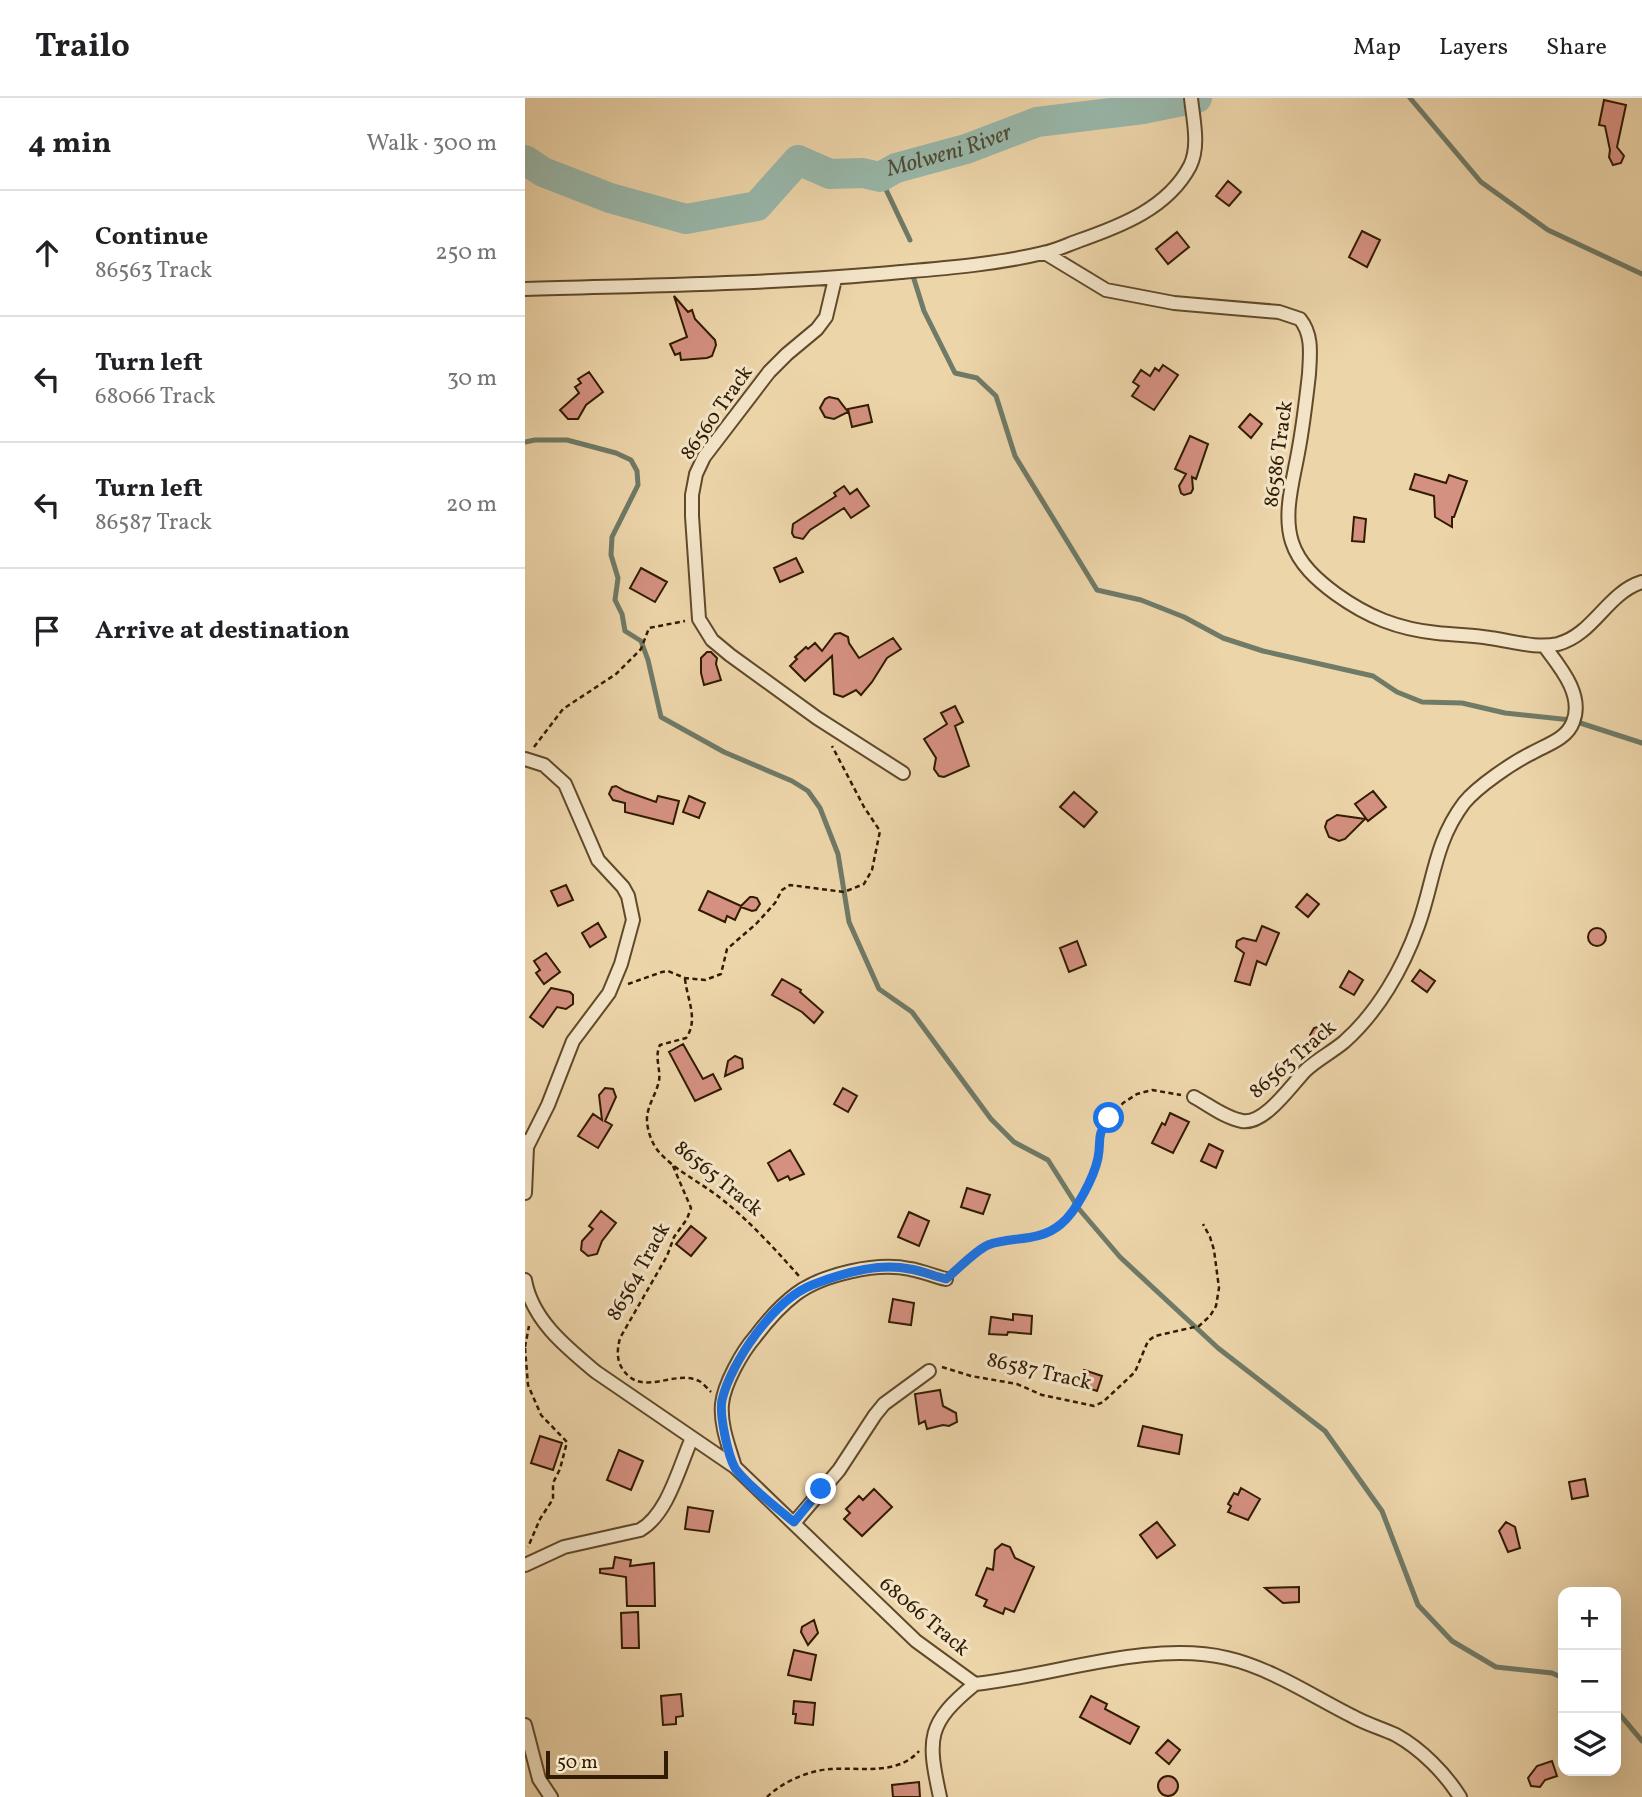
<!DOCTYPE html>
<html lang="en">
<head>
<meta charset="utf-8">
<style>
	:root { --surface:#fff; --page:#f6f6f6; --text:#202124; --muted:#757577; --line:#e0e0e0 }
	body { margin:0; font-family:Vollkorn,serif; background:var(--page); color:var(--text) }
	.controls { position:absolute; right:21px; bottom:21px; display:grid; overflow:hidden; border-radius:14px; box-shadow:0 7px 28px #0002 }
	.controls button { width:63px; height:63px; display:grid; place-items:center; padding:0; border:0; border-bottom:2px solid var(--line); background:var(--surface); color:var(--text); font:35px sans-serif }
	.scale { position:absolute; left:21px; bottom:18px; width:122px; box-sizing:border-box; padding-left:7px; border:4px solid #311c00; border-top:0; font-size:19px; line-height:24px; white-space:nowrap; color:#311c00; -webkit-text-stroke:5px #f3e4c8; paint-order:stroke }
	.stop { position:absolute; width:21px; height:21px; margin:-16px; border:5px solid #1a73e8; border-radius:50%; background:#fff }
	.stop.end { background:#1a73e8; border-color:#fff; box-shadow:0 2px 7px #0008 }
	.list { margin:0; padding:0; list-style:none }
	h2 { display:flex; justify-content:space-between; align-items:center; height:91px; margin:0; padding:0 28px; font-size:30px }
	h2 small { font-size:23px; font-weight:400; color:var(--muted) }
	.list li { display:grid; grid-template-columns:46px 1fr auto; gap:21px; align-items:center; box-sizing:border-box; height:126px; padding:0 28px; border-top:2px solid var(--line) }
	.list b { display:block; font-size:26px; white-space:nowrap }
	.list p { margin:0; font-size:23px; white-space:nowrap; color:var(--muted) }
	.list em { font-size:23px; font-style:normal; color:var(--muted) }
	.icon { flex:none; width:38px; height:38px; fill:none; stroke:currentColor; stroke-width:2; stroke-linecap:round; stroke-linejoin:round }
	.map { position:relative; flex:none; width:1117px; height:1699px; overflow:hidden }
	header { display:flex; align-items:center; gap:42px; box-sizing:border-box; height:98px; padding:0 35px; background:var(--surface); border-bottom:2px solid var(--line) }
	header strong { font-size:33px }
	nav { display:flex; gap:38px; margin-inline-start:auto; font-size:24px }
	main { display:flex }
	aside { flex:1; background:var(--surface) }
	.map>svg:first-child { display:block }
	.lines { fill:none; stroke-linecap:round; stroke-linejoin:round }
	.stream { stroke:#6f7a67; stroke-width:5 }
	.river { stroke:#99b8ab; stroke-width:30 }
	.building { fill:#d49080; stroke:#311c00; stroke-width:2 }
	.street-casing { stroke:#604a2a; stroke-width:16 }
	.path { stroke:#311c00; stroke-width:2.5; stroke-dasharray:5 3.5; stroke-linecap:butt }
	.street { stroke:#f3e4c8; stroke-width:12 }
	.route { stroke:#1a73e8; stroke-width:9 }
	.labels { text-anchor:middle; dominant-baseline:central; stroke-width:6; stroke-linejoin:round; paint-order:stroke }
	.street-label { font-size:21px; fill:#311c00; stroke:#f3e4c8 }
	.water-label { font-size:23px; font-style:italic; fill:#504b33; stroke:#f3e4c8 }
</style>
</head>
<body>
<header>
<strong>Trailo</strong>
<nav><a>Map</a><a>Layers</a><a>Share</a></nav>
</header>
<main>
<aside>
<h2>4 min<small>Walk · 300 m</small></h2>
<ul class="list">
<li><svg class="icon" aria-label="ahead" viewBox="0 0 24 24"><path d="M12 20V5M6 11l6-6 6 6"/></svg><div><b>Continue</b><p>86563 Track</p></div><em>250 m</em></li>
<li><svg class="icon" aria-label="left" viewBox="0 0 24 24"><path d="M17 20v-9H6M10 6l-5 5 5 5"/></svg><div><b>Turn left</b><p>68066 Track</p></div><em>30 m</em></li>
<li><svg class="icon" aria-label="left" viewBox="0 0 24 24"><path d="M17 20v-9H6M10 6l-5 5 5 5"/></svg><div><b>Turn left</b><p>86587 Track</p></div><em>20 m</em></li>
<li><svg class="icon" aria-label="arrive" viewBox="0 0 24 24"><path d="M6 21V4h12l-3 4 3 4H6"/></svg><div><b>Arrive at destination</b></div></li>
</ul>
</aside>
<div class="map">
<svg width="1117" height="1699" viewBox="0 0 1117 1699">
	<rect width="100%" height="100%" fill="#edd5aa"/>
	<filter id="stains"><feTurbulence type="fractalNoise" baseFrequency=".00286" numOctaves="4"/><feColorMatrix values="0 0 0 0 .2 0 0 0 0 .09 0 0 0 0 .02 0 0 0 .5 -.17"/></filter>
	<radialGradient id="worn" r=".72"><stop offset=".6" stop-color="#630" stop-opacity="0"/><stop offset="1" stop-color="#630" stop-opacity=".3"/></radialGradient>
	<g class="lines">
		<path class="stream" d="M885,0L956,84L1023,132L1117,176
			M355,79L385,142
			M388,178L399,213L430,275L452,280L471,298L490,358L572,492L616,502L659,519L698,540L738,553L848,578L872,594L897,604L937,605L980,615L1046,622L1117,645
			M0,344L10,342H42L91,355L106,362L112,373L113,387L87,439L86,457L93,480L90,502L97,516L100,533L116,543L123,562L136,619L199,654L267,683L283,693L295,710L313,756L324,824L354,891L387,914L466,1021L489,1044L523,1062L554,1111L595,1159L693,1250L800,1333L857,1413L893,1507L927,1543L971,1569L1027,1575L1038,1580
			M1091,1612L1117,1643"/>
		<path class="river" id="s1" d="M0,62L18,74L85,100L161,121L232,108L273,62L305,76L338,75L355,79L371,70L441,51L512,24L618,11L672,0"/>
	</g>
	<path class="building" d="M1079,2L1101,7L1092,49L1099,58L1096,65L1088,67L1084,59L1085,52L1080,28L1074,27Z
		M703,83L716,94L704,108L691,98Z
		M837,133L855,142L842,169L824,159Z
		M652,134L664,149L643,166L631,151Z
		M149,198L163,214L167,212L170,221L190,242L191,247L187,258L182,260L156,262L155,255L150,257L145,246L162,239Z
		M638,267L653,277L629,312L607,298L614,288L608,284L616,272L625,278L630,270L634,273Z
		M64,274L78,294L61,307L53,321H43L35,312L54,295L50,289L56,285L53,281Z
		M304,299L313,301L323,314L309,321L300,319L295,310L300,301Z
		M343,307L347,324L327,329L323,311Z
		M725,316L737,326L726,340L714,329Z
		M665,338L683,346L671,381L667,379L668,391L666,395L659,397L656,395L654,388L661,376L650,371Z
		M890,376L921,385L924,377L942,383L929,419H927V429L910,419L909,398L885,391Z
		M319,388L325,396L332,391L344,408L326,420L319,410L285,432L278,441L269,439L267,435L268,426L311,398L309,395Z
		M829,419L841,421L839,444L827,443Z
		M271,460L278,474L255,484L249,470Z
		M116,470L142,484L130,504L105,490Z
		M315,535L323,539L324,545L334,560L368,540L376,551L362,560L347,584L336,597L331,592L318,599L309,596L307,558L280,583L265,568L272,561L270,559L281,549L283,551L290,545L297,553L310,536Z
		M182,554H186L192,560L191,566L196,582L179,587L176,575V560Z
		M430,608L438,624L430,628L444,668L419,679L414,678L409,671L411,660L399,641L422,626L416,615Z
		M91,688L100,693L131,704L133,698L154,703L148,726L100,714V705L88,702L84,696L87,689Z
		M848,693L861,709L843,723L830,706Z
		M549,694L572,714L559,729L535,709Z
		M164,698L180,705L174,720L158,714Z
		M812,717L840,721L820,741L814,743L804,739L800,729L802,723Z
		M41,787L48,802L33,808L26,793Z
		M183,793L216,808L225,799H228L232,800L235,806L231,812L227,813L216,809L210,822L202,818L200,824L174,812Z
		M782,796L794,806L783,819L771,809Z
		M73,825L81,839L65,849L57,835Z
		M737,828L754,835L741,867L732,863L725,887L710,883L719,855L711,849L712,843L718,840L731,843Z
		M1063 839a9 9 0 1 1 18 0a9 9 0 1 1-18 0Z
		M552,843L561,867L544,874L535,850Z
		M21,855L35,874L19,886L11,875L15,872L9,863Z
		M895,872L910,883L902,894L887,883Z
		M824,873L838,882L829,897L815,889Z
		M257,881L276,892L275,894L298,914L289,925L277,914L247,897Z
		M26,890L45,894L48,897V906L41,911L32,909L18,929L5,919Z
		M805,925L798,943L794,945L787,941L785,937L789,930Z
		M158,946L178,981L188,976L196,991L170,1003L144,954Z
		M210,958L217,961L218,970L200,978L203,963Z
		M80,990L88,991L91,999L80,1023L87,1027L73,1050L53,1038L68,1016L77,1022L74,997Z
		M318,990L332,998L323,1014L309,1006Z
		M645,1015L664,1024L648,1055L627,1045L637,1025L640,1027Z
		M684,1046L698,1053L691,1070L676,1063Z
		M265,1052L279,1076L265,1082L263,1078L253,1083L243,1065Z
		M442,1090L465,1097L458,1116L436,1109Z
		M76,1113L91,1125L77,1143L72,1156L63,1158L56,1152L57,1143L68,1131L64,1128Z
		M384,1114L404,1123L394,1148L373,1139Z
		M166,1128L181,1140L166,1158L151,1146Z
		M368,1201L389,1205L386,1227L364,1224Z
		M488,1216L507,1218L506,1236L483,1234L482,1237L464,1236L466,1219L488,1222Z
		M559,1272L577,1278L572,1293L554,1287Z
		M415,1292L418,1308L431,1315L432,1324L424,1328L418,1327L402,1331L400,1323L394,1326L390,1296Z
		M618,1328L657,1337L654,1356L613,1348Z
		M15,1338L37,1345L28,1372L6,1365Z
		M94,1352L118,1363L106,1392L82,1382Z
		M1060,1381L1063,1398L1047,1401L1044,1384Z
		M716,1390L735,1401L723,1422L703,1414L706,1408L703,1406L709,1395L713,1397Z
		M349,1391L367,1409L337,1438L319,1421L325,1415L321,1411L334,1398L338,1402Z
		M163,1409L188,1413L184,1434L160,1431Z
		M632,1424L650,1447L632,1460L615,1437Z
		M981,1424L990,1429L995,1450L983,1454L974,1433Z
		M477,1446L485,1449L490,1460L509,1469L489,1514L480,1510L478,1516L459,1508L462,1502L451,1497L462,1470L468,1472L470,1452Z
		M90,1459L106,1462L105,1468L129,1465L130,1508H102L101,1479L75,1475V1471L88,1470Z
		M774,1489V1504L758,1505L740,1490Z
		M113,1514L114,1550H97L96,1515Z
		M289,1522L293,1535L283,1547L276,1534L277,1529Z
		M269,1552L291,1557L286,1582L263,1577Z
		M156,1596L158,1618L151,1619V1626L138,1627L136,1598Z
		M566,1598L582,1606L580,1611L614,1629L605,1646L555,1619Z
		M269,1603L290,1605L288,1627L270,1625L271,1616H268Z
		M643,1642L655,1652L644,1666L631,1655Z
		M1027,1663L1032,1678L1020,1682L1015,1689L1006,1688L1003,1680L1012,1668Z
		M633 1688a10 10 0 1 1 20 0a10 10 0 1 1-20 0Z
		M394,1684L395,1699H368L367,1687Z"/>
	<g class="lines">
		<defs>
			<path id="street" d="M520,155L581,192L649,205L754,214L775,221C788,237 785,257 784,276C781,303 778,329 773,355C768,383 758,416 767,444C774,466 792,482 811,496C843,519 873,531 912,535C930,537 948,537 965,540C988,543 1011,551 1033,546C1069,536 1082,495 1117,484
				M310,181L301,219L292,231L262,256L244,274L179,359L171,376L167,397V418L174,521L187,542L205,557L292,620L378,675
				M0,191C125,187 251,186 376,174C423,170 472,166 518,155C530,153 542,147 553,143C596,128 643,110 665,68C675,48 668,21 666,0
				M0,661L19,667L40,686L73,762L98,789L103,798L108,822L96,866L84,895L48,943L23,1007L2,1049
				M669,999C684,1007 700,1020 717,1023C740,1027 767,986 781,972C793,961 807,954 819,944C853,914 878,870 893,828C909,784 909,745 939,705C953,688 987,665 1007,655C1021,647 1042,641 1048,624C1059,597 1035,569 1020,549
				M0,1095L2,1049L0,1043
				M0,1182C7,1222 41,1249 71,1274L210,1369L391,1543L450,1586C528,1578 625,1542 702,1560C746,1570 787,1598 827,1618C841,1626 856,1630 871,1637C896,1651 920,1675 935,1699
				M210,1369C204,1349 195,1327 197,1306C199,1286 217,1254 230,1239C242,1223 255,1208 271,1196C298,1176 352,1164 385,1171C397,1173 409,1178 421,1181
				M269,1425L314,1372L350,1317L359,1306L404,1273
				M0,1467L39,1449L115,1432C143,1416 154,1369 167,1340
				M0,1627L14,1681L26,1699
				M415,1699C402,1640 402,1625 450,1586"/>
		</defs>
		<use href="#street" class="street-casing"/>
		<path class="path" d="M9,649L38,611L91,576L116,551L124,530L160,523
			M160,881C162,901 174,922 161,940L135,947C129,959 136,971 134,983C131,997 121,1009 122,1024C123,1034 127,1046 134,1054C149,1071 171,1082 190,1096C221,1119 248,1149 274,1178
			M103,886L137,874L143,873L160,880L180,882L196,876L202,851L231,826L250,805L257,792L265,787L319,794L339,786L347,772L355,733L339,709L307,648
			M148,1068L166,1110L162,1121L149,1139L142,1158L95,1240C92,1252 91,1263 99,1273C118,1299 150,1271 174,1283C178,1285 183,1291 186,1294
			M432,1173L463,1147L507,1140L536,1127L552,1106L565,1081L573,1058L574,1035L598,1005L612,996L627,992L656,997
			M0,1249L4,1228
			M0,1250L3,1287L16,1317L42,1344L35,1371L28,1385V1401L15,1421L3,1449
			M417,1269L446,1278L492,1286L517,1297L569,1308L578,1304L610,1274L623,1243L630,1238L674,1228L685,1218L691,1208L694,1190L689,1152L685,1139L678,1126
			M242,1699C257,1684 285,1672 306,1671C336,1669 372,1678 394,1653"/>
		<use href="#street" class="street"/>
	</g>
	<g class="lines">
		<path class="route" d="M296,1391L269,1424C253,1411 221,1386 210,1370C203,1358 194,1316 197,1302C206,1264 249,1202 287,1187C317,1175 353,1164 385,1171C397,1173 409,1178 421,1181C432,1172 451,1152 463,1147C485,1138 514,1145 536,1126C551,1114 569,1079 573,1060C577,1039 570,1041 584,1020"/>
	</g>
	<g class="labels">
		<g class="street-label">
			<text transform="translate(192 315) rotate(-55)">86560 Track</text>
			<text transform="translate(754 356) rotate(-82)">86586 Track</text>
			<text transform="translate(768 962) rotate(-41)">86563 Track</text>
			<text transform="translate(193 1081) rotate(39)">86565 Track</text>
			<text transform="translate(114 1174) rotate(-61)">86564 Track</text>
			<text transform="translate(514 1274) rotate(13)">86587 Track</text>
			<text transform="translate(399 1519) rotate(40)">68066 Track</text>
		</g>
		<g class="water-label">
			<text stroke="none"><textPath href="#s1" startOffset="466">Molweni River</textPath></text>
		</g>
	</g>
	<rect width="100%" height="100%" filter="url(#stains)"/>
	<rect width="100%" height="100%" fill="url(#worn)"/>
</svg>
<div class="controls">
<button>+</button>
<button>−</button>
<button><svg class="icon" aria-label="layers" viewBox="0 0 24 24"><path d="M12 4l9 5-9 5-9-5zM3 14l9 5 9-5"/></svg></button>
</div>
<div class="scale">50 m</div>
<div class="stop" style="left:584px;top:1020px"></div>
<div class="stop end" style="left:296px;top:1391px"></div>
</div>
</main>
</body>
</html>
